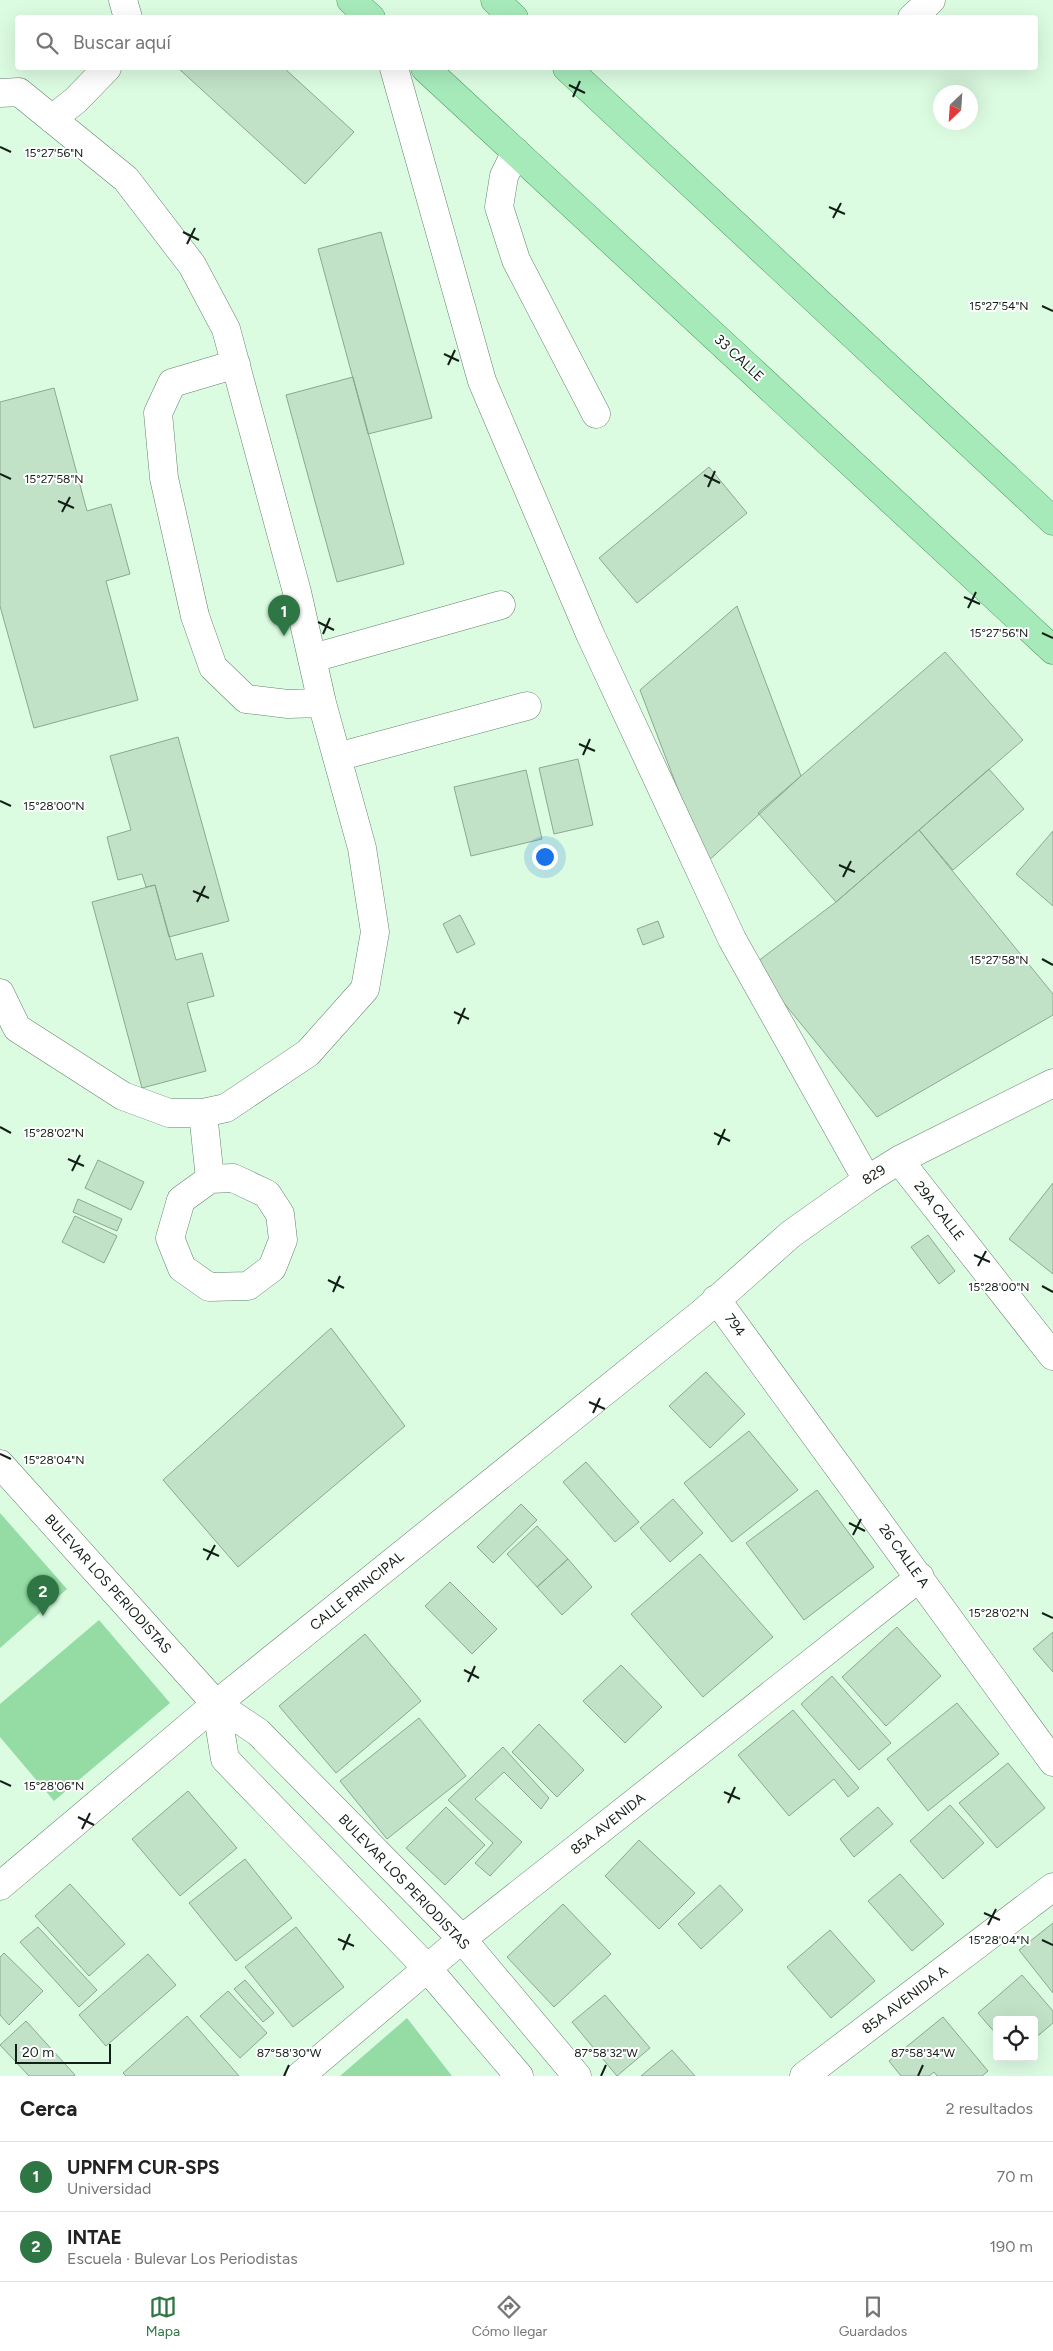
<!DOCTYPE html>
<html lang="es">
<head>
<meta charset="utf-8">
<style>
	:root { --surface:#fff; --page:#f6f6f6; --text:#222; --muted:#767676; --line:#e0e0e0; --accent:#2e7744 }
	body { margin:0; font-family:Figtree,sans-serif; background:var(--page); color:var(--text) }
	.controls { position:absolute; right:15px; bottom:15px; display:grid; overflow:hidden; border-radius:5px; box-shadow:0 5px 20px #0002 }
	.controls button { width:45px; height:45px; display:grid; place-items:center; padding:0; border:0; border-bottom:1px solid var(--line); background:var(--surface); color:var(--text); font:25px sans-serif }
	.compass { position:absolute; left:933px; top:85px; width:45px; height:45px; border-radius:50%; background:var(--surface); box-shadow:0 5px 20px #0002; rotate:205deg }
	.scale { position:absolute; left:15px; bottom:12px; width:96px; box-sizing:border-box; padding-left:5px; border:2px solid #131f16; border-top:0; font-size:14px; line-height:18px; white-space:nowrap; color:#131f16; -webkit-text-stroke:4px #fff; paint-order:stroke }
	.you { position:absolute; left:544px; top:856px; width:18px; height:18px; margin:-12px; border:4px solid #fff; border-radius:50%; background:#1a73e8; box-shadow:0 0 0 8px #1a73e833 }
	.badge { display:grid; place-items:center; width:32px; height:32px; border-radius:50%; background:var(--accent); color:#fff; font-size:16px; font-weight:700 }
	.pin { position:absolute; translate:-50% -41px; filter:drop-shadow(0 1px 2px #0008) }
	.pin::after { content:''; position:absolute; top:26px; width:18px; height:15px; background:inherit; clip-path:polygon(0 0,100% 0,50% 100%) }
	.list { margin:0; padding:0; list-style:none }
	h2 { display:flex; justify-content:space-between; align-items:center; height:65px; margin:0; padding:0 20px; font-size:21px }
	h2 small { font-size:16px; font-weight:400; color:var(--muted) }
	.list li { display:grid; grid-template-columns:32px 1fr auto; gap:15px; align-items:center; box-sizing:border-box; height:70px; padding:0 20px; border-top:1px solid var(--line) }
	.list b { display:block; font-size:19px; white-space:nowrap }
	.list p { margin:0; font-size:16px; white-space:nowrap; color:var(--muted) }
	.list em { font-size:16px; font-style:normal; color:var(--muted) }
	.icon { flex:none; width:28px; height:28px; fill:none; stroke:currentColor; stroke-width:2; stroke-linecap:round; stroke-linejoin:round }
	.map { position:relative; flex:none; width:1053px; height:2076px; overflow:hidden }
	.search { position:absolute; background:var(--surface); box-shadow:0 5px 20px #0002; left:15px; right:15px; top:15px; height:55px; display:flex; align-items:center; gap:12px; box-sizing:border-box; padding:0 18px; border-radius:5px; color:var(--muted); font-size:19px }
	.sheet { height:205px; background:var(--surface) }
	nav { display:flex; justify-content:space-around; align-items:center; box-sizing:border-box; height:70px; border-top:1px solid var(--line); background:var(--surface); font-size:14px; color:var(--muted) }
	nav a { display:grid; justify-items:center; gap:2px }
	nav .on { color:var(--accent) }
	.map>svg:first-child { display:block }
	.green { fill:#94dba4 }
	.building { fill:#c2e2c8; stroke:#8aa890 }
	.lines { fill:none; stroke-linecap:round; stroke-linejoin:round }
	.minor-casing { stroke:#65826b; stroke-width:29 }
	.major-casing { stroke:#4d9a63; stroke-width:29 }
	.minor { stroke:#fff; stroke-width:28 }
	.major { stroke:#a7eaba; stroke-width:28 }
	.ticks { fill:none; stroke:#131f16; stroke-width:2 }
	.labels { text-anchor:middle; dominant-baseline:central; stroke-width:4; stroke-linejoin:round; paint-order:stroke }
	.street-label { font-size:14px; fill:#131f16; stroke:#fff }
	.ticks-label { font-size:12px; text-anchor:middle; fill:#131f16; stroke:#fff; stroke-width:4; stroke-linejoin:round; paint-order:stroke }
</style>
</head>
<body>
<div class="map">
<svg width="1053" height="2076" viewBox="0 0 1053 2076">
	<rect width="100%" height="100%" fill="#dcfce2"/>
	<path class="green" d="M0,1513L67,1589L0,1648Z
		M99,1620L170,1703L54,1801L0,1737V1704Z
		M407,2018L452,2076H340Z"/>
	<path class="building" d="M178,68H284L354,132L305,184Z
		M381,232L432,418L368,434L318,249Z
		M353,377L404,564L337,582L286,395Z
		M54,388L87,511L111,504L130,574L106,581L138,700L34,728L0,606V402Z
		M709,467L747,513L637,603L599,558Z
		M737,606L801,776L706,863L640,690Z
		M945,652L1023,740L836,902L758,813Z
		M178,737L229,921L169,937L155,885L146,887L142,874L118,880L107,837L131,830L110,756Z
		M578,759L593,825L554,834L539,768Z
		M989,769L1024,809L953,870L919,830Z
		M526,770L542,839L471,856L454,787Z
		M919,830L1053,994V1015L877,1117L753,965L836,902Z
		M1053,831V906L1016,874Z
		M155,885L176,960L202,953L214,996L187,1003L206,1071L142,1088L92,902Z
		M460,915L475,944L457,953L443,924Z
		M658,921L664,937L643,945L637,929Z
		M98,1160L144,1182L131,1210L85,1188Z
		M1053,1183V1274L1009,1239Z
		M78,1199L122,1219L117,1231L73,1212Z
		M75,1216L117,1236L104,1263L62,1242Z
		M928,1235L955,1271L939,1284L911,1247Z
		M331,1328L405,1426L238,1567L163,1480Z
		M706,1372L745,1414L710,1448L669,1406Z
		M749,1431L798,1490L732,1542L684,1483Z
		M586,1462L639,1522L615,1542L563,1482Z
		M817,1490L874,1567L804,1620L746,1543Z
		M673,1499L703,1533L670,1562L640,1528Z
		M521,1504L537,1520L493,1563L477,1547Z
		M537,1526L568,1559L537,1587L507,1554Z
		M700,1554L773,1637L703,1697L631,1614Z
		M568,1559L592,1587L562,1615L537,1587Z
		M450,1582L497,1629L472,1654L425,1606Z
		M897,1627L941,1676L886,1726L842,1677Z
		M1053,1632V1672L1033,1649Z
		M365,1634L421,1701L336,1773L279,1706Z
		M621,1665L662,1707L625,1743L583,1701Z
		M832,1676L891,1743L859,1770L801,1704Z
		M957,1703L999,1754L928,1811L887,1759Z
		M793,1710L859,1788L848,1797L834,1779L789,1816L738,1755Z
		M419,1718L466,1776L387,1839L340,1781Z
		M539,1724L584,1770L557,1797L512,1752Z
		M503,1747L549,1798L541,1809L504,1772L475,1799L522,1842L490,1876L475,1863L493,1843L448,1800Z
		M1008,1763L1045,1808L997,1848L959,1803Z
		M188,1791L237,1848L180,1896L132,1839Z
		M950,1805L984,1843L943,1879L910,1841Z
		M446,1807L485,1845L445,1885L406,1848Z
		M878,1807L893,1824L854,1857L840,1839Z
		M639,1840L695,1893L659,1929L605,1876Z
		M245,1859L292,1918L236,1961L189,1903Z
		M900,1874L944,1924L912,1951L868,1901Z
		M70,1884L125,1944L89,1976L35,1916Z
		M720,1885L743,1910L701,1949L678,1924Z
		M563,1904L611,1954L554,2007L507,1957Z
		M1053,1923V1993L1019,1950Z
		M38,1927L97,1990L79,2007L20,1942Z
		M296,1927L344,1987L293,2027L245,1967Z
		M830,1930L875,1981L831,2018L787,1967Z
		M4,1953L43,1991L9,2025L0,2015V1957Z
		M148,1954L176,1985L106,2046L79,2015Z
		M1022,1975L1053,2011V2023L1034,2039V2020H997V2035L978,2013Z
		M245,1980L274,2013L263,2022L234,1989Z
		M228,1991L267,2033L240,2058L200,2016Z
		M605,1995L650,2048L617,2076L572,2022Z
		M187,2016L239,2076H126L123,2073Z
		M943,2017L988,2071L982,2076H937L934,2072L929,2076H901L889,2061Z
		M26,2021L75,2075L73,2076H29L0,2045Z
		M672,2050L695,2076H641Z"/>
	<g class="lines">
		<defs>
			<path id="minor" d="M123,0L128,18
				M912,18L931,0
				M394,68L482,381L590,634L732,939L867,1180
				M0,93L19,92L126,179L192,265L226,329L297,592L322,703L362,848L375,932L365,989L308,1053L226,1108L203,1113H169L123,1096L17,1028L0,993
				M52,119L76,100L107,68
				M516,152L504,176L499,207L516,260L596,414
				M236,364L172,383L158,413L164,478L195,616L213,667L246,699L288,704L322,703
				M313,658L501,605
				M337,757L527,706
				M203,1113L210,1179
				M899,1160L1053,1356
				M233,1178L267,1194L280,1214L283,1240L272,1268L248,1286L209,1287L182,1268L170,1238L181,1200L210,1179Z
				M716,1299L1053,1762
				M0,1464L216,1704L258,1732L462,1939L577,2076
				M216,1704L225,1759L427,1968L519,2076
				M0,1886L204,1714L702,1313L791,1234L867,1180L899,1160L1053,1083
				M300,2076L462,1939L920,1577
				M804,2076L1053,1887"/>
			<path id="major" d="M351,0L371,18
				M495,0L514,18
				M425,68L1053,650
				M567,68L1053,521"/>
		</defs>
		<use href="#minor" class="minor-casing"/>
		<use href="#major" class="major-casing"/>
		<use href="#minor" class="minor"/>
		<use href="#major" class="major"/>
	</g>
	<path class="ticks" d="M569,85L585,93M573,97L580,81M0,147L11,152M829,207L845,214M833,218L841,203M183,232L199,240M187,244L195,228M1042,306L1053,311M444,354L459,361M448,365L455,350M0,474L11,479M704,475L720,483M708,487L715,471M58,501L74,508M62,512L70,497M964,597L980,604M968,608L976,592M318,622L334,630M1042,633L1053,638M323,634L330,618M579,744L595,751M583,755L590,739M0,801L11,806M839,865L855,872M843,877L851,861M193,891L209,898M197,902L205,886M1042,959L1053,965M454,1012L469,1019M458,1024L465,1008M0,1127L11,1133M714,1133L730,1141M718,1145L725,1129M68,1159L84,1166M72,1171L80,1155M974,1255L990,1262M978,1266L986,1251M328,1280L344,1288M1042,1286L1053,1292M333,1292L340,1276M589,1402L605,1409M593,1413L600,1398M0,1454L11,1459M849,1523L865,1531M853,1535L861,1519M203,1549L219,1556M207,1560L215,1545M1042,1613L1053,1618M464,1670L479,1678M468,1682L475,1666M0,1781L11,1786M724,1792L740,1799M728,1803L735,1787M78,1817L94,1825M82,1829L90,1813M984,1913L1000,1920M988,1925L996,1909M338,1939L354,1946M1042,1940L1053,1945M343,1950L350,1934M284,2076L289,2065M601,2076L606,2065M918,2076L923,2065"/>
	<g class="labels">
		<g class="street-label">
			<text transform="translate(739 358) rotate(43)">33 CALLE</text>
			<text transform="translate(874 1175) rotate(-32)">829</text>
			<text transform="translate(939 1211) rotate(52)">29A CALLE</text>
			<text transform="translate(735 1325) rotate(54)">794</text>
			<text transform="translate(904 1556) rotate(54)">26 CALLE A</text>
			<text transform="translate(108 1584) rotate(48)">BULEVAR LOS PERIODISTAS</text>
			<text transform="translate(357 1591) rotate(-39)">CALLE PRINCIPAL</text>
			<text transform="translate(608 1824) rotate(-38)">85A AVENIDA</text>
			<text transform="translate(404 1882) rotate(46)">BULEVAR LOS PERIODISTAS</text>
			<text transform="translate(905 2000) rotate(-37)">85A AVENIDA A</text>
		</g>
	</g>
	<g class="ticks-label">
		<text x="54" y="157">15°27'56"N</text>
		<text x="999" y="310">15°27'54"N</text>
		<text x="54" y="483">15°27'58"N</text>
		<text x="999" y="637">15°27'56"N</text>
		<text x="54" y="810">15°28'00"N</text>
		<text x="999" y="964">15°27'58"N</text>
		<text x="54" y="1137">15°28'02"N</text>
		<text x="999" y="1291">15°28'00"N</text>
		<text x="54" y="1464">15°28'04"N</text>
		<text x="999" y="1617">15°28'02"N</text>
		<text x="54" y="1790">15°28'06"N</text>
		<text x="999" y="1944">15°28'04"N</text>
		<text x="289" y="2057">87°58'30"W</text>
		<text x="606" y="2057">87°58'32"W</text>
		<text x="923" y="2057">87°58'34"W</text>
	</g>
</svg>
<div class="controls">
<button><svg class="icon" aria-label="locate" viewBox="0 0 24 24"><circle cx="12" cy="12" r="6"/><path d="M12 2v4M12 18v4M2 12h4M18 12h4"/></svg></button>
</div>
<svg class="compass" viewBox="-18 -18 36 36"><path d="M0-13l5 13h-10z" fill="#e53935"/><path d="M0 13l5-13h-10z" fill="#767676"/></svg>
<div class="scale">20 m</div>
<div class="you"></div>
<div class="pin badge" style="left:284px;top:636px">1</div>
<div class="pin badge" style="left:43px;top:1616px">2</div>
<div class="search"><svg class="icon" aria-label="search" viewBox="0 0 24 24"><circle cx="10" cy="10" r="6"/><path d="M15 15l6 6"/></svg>Buscar aquí</div>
</div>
<section class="sheet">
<h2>Cerca<small>2 resultados</small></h2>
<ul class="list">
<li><span class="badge">1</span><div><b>UPNFM CUR-SPS</b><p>Universidad</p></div><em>70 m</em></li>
<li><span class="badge">2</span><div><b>INTAE</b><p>Escuela · Bulevar Los Periodistas</p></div><em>190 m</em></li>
</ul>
</section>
<nav>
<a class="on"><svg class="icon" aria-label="map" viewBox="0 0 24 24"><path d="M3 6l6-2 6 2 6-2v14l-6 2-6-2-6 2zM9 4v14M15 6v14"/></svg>Mapa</a>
<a><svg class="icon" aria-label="directions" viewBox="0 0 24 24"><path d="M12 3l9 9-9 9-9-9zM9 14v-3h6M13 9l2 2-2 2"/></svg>Cómo llegar</a>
<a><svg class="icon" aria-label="saved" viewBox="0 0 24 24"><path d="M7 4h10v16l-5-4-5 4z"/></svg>Guardados</a>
</nav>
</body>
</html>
